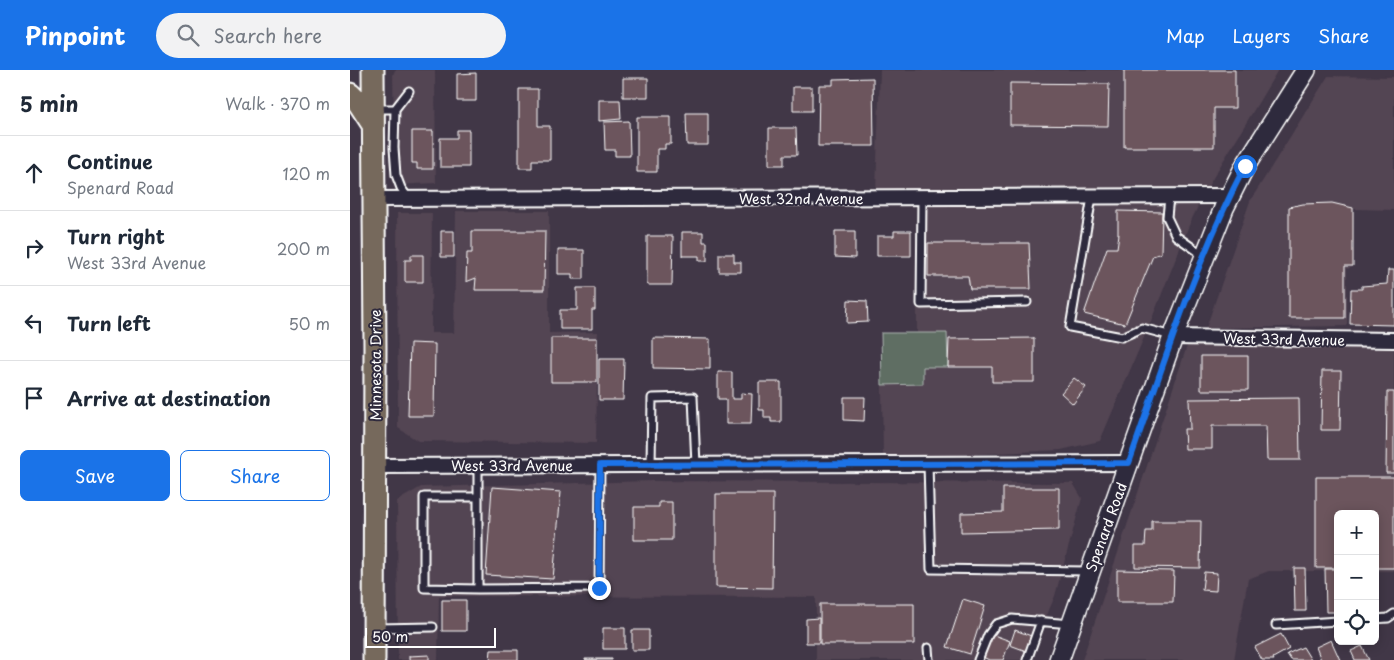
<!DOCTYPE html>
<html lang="en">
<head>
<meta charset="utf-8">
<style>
	:root { --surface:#fff; --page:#f2f2f3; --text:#1f2937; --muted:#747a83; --line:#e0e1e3; --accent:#1a73e8 }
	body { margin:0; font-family:"Playpen Sans",sans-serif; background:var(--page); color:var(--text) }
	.controls { position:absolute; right:15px; bottom:15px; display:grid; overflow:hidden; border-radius:8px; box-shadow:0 2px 12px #0003 }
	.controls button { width:45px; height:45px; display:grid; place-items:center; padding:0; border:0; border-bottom:1px solid var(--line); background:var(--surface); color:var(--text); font:25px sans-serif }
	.scale { position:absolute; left:15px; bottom:12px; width:131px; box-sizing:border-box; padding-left:5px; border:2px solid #fff; border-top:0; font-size:14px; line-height:18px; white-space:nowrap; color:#fff; -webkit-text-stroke:4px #2f2a3d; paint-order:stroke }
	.stop { position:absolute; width:15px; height:15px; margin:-11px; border:4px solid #1a73e8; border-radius:50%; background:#fff }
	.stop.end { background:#1a73e8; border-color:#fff; box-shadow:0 1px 5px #0008 }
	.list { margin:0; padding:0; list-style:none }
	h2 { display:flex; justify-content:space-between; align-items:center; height:65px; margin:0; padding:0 20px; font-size:21px }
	h2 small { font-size:16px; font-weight:400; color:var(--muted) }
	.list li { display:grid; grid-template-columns:32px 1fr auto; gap:15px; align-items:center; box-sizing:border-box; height:75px; padding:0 20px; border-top:1px solid var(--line) }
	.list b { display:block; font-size:19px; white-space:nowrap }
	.list p { margin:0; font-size:16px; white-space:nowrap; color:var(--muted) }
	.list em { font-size:16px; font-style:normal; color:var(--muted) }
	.actions { display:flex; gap:10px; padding:15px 20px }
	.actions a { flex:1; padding:11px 0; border:1px solid var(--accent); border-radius:8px; text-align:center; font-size:18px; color:var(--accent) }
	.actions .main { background:var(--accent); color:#fff }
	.icon { flex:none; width:28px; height:28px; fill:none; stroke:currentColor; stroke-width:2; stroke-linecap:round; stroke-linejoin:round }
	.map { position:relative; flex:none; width:1044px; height:590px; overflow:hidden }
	header { display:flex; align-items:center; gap:30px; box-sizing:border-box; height:70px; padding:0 25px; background:var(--accent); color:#fff }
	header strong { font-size:24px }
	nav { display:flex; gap:28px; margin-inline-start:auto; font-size:18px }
	.search { width:350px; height:45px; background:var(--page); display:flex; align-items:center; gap:12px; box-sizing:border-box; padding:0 18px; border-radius:28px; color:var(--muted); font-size:19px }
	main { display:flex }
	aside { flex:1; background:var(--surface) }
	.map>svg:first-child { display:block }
	.built { fill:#524452 }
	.green { fill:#5e6e64; stroke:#aeb6b2 }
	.building { fill:#6c555d; stroke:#fff }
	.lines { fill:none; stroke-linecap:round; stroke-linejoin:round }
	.service-casing { stroke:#fff; stroke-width:11 }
	.minor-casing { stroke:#fff; stroke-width:18 }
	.secondary-casing { stroke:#fff; stroke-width:22 }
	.primary-casing { stroke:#fff; stroke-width:25 }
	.service { stroke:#2f2a3d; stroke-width:7 }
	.minor { stroke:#2f2a3d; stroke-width:14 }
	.secondary { stroke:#2f2a3d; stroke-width:19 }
	.primary { stroke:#76695c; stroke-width:21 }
	.route { stroke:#1a73e8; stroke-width:6 }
	.labels { text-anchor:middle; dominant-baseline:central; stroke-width:4; stroke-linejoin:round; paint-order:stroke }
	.street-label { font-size:14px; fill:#fff; stroke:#2f2a3d }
</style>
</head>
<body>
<header>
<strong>Pinpoint</strong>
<div class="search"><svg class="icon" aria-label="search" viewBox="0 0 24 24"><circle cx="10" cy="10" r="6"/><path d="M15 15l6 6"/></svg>Search here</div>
<nav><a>Map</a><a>Layers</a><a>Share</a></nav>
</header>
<main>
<aside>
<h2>5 min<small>Walk · 370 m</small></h2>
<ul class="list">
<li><svg class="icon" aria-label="ahead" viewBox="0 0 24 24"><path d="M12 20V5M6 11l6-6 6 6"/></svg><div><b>Continue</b><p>Spenard Road</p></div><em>120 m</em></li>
<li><svg class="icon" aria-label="right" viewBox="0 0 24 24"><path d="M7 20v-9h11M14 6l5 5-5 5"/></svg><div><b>Turn right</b><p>West 33rd Avenue</p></div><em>200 m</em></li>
<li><svg class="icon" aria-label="left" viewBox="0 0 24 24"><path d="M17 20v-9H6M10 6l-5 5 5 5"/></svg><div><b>Turn left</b></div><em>50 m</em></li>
<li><svg class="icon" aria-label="arrive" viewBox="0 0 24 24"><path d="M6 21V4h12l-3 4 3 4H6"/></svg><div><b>Arrive at destination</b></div></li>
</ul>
<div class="actions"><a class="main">Save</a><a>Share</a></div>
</aside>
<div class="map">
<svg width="1044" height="590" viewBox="0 0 1044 590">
	<rect width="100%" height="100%" fill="#413747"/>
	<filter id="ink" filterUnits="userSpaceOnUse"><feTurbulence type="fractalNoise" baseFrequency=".02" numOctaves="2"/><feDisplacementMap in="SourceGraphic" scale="10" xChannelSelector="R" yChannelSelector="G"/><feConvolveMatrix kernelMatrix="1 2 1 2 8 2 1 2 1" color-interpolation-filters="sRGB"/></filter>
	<g filter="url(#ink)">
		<path class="built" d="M45,0H85L86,113L45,115L43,5Z
			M530,0H928L857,118L840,153L801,251L750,371L711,380L585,386H533L531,263H567V119L526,120Z
			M978,6L1044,7V140L1004,139L1003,197L997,199V256L856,258L900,131Z
			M106,141H199V263L248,262L246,373L68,371L48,358L47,143H82L81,263H104Z
			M837,276L1044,279V501H1025V444H988V501H919L898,509L884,590H732Z
			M302,411L723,413L732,428L705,526L678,590H466V527L89,526L88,590H48L47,431L71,417Z"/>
		<path class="green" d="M531,263H597L598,297H573V314L532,315Z"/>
		<path class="building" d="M774,0H885V38H864V77H774Z
			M126,3V31H107V4Z
			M273,8H298V27H273Z
			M523,8L524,76H468L469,15H483V9Z
			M660,13L759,14L758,56L660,55Z
			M443,17H462V41H443Z
			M169,19H188V56H200V90H182V98H169Z
			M249,30H270L271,49L249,51Z
			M336,43H358V75H337Z
			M287,47H321V74H315V79H307V102H287Z
			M279,51L280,86H265V80H255L254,52Z
			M419,58H446L447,85H434V95H419Z
			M107,60H119V97H90V68H107Z
			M62,61H83V99H67V93H62Z
			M982,133L1003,138V196H995V248H939V137L953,134Z
			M768,141L812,142L811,183L803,186L775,254L734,244L757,178H767L769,164H768Z
			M91,161H104V187H91Z
			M122,161H195L194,220H125L126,208L116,212L117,183H122Z
			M485,161H505V188L485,187Z
			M544,161H561V186H527V166H544Z
			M332,162H353V172H357V191H349V186H332Z
			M297,166H323L322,215H297Z
			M578,173H679L681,219H620L618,206H578Z
			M208,180H234V209H222V204H208Z
			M369,184H384V192H391V202H369Z
			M61,185H73V212H55V190H61Z
			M1038,200H1044V255L1000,254L1001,219H1012V216L1037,214Z
			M227,218H245V240H242V259H210V240H227Z
			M498,230L517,231L518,252L497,253Z
			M201,268H247V312H201Z
			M303,268L360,269V299L303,298Z
			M684,268V312H642V297H598L599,269Z
			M60,273L85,274L84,346H58Z
			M851,286H898V320H851Z
			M249,289H274L273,330H249Z
			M972,301H991L990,360H971Z
			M368,302H382V329H391V323L402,324L401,354H376V329H368Z
			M724,308L736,317L723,334L711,323Z
			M409,312H431V352H421V348H414V340H409Z
			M1037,322H1044V403H1036Z
			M494,327H515L514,351L494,350Z
			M949,328L950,390H917L916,356H862V379H835L834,359H840L839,329Z
			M966,407H1044V498H1025V444H988V498H966Z
			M142,417L211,422L203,509L136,505Z
			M653,418H709V460L611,462V443L653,442Z
			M366,424H423L422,518L366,517Z
			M309,432H322V470H284V437H309Z
			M802,451H851L850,498L785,497V476H795L796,461H802Z
			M944,498H955L956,541H945Z
			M975,499H987V542H976Z
			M767,500L824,501L823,532H767Z
			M854,502L867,503L866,521L852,520Z
			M613,529L635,536L620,584L597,577Z
			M92,530H116V561H92Z
			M470,534H564V574H470Z
			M469,548V573H456V549Z
			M253,558H275V579H253Z
			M282,560H299V580H282Z
			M665,560L684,567L679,582L660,575Z
			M641,564L660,571L653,590H639L633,587Z
			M931,564L939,579L923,588L924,590H912L905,577Z
			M981,570L990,590H971L966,577Z
			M1012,576L1019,590H1005L1001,581Z
			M953,577L961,590H941L937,584Z
			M141,580H168V590H140Z
			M79,585V590H59V586Z
			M235,589H262V590H235Z"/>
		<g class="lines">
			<defs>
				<path id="service" d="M59,21L45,39L44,78L46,105L51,118L59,129
					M26,39H45
					M572,127L571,234L677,232
					M742,127L720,257L772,267L792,258L822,266
					M819,127L817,147L826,166L853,185
					M578,394L581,499L738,501
					M301,395L302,328L343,327L346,395
					M128,396V519L74,518V427H128
					M128,519L249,518L250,395
					M1025,549L1038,548L1044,544
					M926,555L988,551
					M27,558L83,557
					M578,578L579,590
					M628,590L638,565L646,554L662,549L721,554
					M677,590L691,551"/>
				<path id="minor" d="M23,129L879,126
					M823,267L1044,270
					M25,396L779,393"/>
				<path id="secondary" d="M709,590L823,267L874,138L895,96L956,0"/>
				<path id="primary" d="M23,0L25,277L24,590
					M0,24L8,32L23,55"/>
			</defs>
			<use href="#service" class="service-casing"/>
			<use href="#minor" class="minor-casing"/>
			<use href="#secondary" class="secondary-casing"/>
			<use href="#primary" class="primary-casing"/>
			<use href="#service" class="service"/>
			<use href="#minor" class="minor"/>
			<use href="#secondary" class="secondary"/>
			<use href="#primary" class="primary"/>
		</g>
	</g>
	<g class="lines" filter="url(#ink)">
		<path class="route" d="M249,518L250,395L779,393C814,293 846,190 895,96"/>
	</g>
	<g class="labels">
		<g class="street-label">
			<text x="451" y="128">West 32nd Avenue</text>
			<text transform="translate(934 269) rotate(1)">West 33rd Avenue</text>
			<text transform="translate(25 295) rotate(-90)">Minnesota Drive</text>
			<text x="162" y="395">West 33rd Avenue</text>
			<text transform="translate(756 457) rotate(-70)">Spenard Road</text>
		</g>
	</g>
</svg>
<div class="controls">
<button>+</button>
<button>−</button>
<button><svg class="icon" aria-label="locate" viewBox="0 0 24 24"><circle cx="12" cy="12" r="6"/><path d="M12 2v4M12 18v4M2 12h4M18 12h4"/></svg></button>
</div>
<div class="scale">50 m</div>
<div class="stop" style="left:895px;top:96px"></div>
<div class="stop end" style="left:249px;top:518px"></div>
</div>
</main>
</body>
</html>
